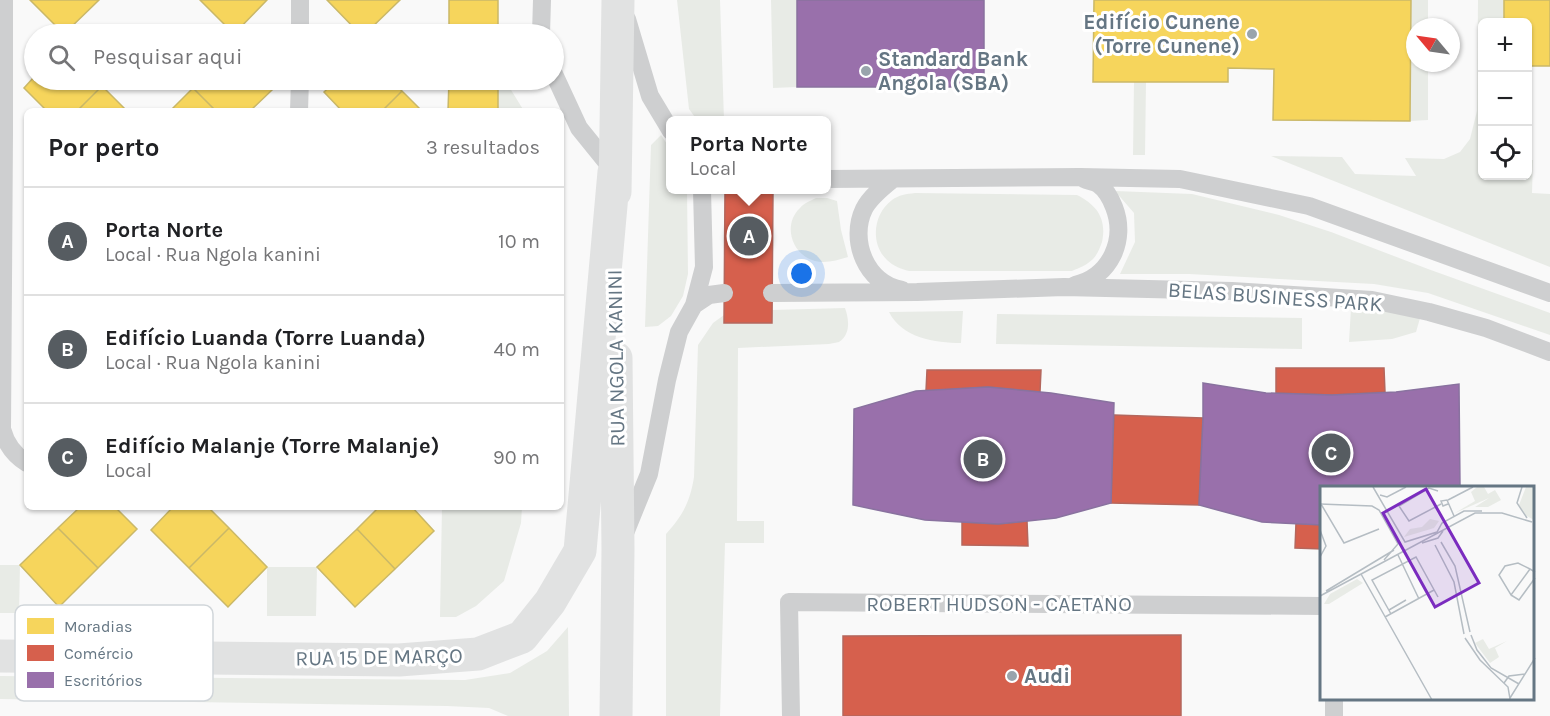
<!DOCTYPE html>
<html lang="pt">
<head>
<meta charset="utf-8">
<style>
	:root { --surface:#fff; --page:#f6f6f6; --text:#202124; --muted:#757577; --line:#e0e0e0; --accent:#565c61 }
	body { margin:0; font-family:Karla,sans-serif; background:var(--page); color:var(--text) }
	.controls { position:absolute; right:18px; top:18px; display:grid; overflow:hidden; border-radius:9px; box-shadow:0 2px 4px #0004 }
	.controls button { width:54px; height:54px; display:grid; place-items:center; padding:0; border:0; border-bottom:2px solid var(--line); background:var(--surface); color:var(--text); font:30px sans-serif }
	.compass { position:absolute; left:1406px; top:18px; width:54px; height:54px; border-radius:50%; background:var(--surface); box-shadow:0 2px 4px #0004; rotate:299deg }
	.you { position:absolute; left:802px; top:274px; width:21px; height:21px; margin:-15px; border:4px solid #fff; border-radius:50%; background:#1a73e8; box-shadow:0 0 0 9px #1a73e833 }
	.badge { display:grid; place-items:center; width:39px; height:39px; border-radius:50%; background:var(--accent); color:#fff; font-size:20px; font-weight:700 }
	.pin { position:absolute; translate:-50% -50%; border:3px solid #fff; box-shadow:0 2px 6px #0006 }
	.popup { position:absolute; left:666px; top:116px; width:165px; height:78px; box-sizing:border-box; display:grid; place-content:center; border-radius:9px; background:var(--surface); filter:drop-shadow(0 2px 4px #0005); font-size:20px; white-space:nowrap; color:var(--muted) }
	.popup b { font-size:22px; color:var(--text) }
	.popup::after { content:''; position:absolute; left:50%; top:100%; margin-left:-12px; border:12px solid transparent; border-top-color:var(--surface) }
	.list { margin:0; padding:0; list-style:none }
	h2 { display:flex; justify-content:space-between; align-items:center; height:78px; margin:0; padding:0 24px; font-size:26px }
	h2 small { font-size:20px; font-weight:400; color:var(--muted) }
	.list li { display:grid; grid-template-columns:39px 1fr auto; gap:18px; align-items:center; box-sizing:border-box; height:108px; padding:0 24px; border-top:2px solid var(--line) }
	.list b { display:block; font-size:22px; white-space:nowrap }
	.list p { margin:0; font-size:20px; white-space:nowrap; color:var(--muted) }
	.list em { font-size:20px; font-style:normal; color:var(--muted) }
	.icon { flex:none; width:33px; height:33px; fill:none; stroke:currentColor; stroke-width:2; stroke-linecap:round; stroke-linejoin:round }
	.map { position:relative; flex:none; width:1550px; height:716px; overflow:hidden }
	.search { position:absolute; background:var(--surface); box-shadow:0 2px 4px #0004; left:24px; top:24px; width:540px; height:66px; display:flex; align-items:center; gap:15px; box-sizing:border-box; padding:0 21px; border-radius:33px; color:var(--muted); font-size:22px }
	.panel { position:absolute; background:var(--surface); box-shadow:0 2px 4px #0004; left:24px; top:108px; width:540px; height:402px; border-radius:9px }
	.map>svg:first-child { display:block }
	.green { fill:#e8ebe6 }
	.homes { fill:#f6d55c; stroke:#cab868; stroke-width:1.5 }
	.shops { fill:#d6604d; stroke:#b4675d; stroke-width:1.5 }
	.offices { fill:#9970ab; stroke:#89729f; stroke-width:1.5 }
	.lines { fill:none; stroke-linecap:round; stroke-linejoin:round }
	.lane { stroke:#cecfd0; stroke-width:18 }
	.secondary { stroke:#e1e2e2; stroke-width:33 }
	.poi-dot { fill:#99a4ac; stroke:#fff; stroke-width:2 }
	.labels { text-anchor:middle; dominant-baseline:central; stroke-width:6; stroke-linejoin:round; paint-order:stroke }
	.poi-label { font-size:21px; font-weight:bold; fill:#657683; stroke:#fff; text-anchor:start }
	.street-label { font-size:21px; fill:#657683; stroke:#fff }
	.inset-road { fill:none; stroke:#b5bdc3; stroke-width:1.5 }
	.view { fill:#7b2cbf; fill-opacity:0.15; stroke:#7b2cbf; stroke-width:3 }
	.inset-edge { fill:none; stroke:#657683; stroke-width:3 }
	.key { fill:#fff; stroke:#d1d6da; stroke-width:1.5 }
	.key-label { font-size:16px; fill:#657683 }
</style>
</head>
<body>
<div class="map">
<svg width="1550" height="716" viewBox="0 0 1550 716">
	<rect width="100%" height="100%" fill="#f9f9f9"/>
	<path class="green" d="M677,0H720L724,120H697L689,109Z
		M771,0H797V87L773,88Z
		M1411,0H1428V27H1415V63H1428V120L1410,121Z
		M1478,0H1504V22H1482V176H1528V160H1533L1532,193L1550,194V267L1271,156L1342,157L1355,174L1416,176L1405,158L1444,159L1460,152L1470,139L1477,111Z
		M498,80H505L524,111H498Z
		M1134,82H1146L1145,155H1133Z
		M661,135L671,150V190H687L688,274L683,296L671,316L658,326L645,327L651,145Z
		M1115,191L1192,194L1279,215L1331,232L1428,269L1550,313V335L1428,293L1374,284L1189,274H1120L1135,242L1134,213Z
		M915,193L1077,195C1097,205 1107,219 1102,242C1100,248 1097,255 1093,259C1087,265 1079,268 1072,271H909C901,269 893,266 887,260C870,244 873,214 892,200C899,195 906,194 915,193Z
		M816,198H827L837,201L841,230L848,257C837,260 826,264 815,261C792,255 782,225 800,208C804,203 810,201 816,198Z
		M845,308C849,319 851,334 839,342C836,343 832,343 829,344L738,348L737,521H764V543H725L720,716H666V534C683,515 690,502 694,477L698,345L713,323L724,315V323H772V310Z
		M1351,308L1394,311L1420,318L1416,332L1392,339L1349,342Z
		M963,311L961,343C935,343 902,338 889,312Z
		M997,314L1302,318V349L996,344Z
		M442,507H522L521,523L504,581L476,606L456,617H440Z
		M0,565H20L19,613H0Z
		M267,567H317L316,616H267Z
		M568,627L569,716H508L489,708L447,706L0,699V676L465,680L510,673L547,651Z"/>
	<path class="homes" d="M30,0H99L64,34Z
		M200,0H267L234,34Z
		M327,0H400L365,34H360Z
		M449,0H498V34H449Z
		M1094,0H1411L1410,121L1273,120L1274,69L1228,68V82H1093Z
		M1504,0H1550V66H1528V22H1504Z
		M34,77V80H96L102,86L77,111H47L24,88Z
		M202,80H262L272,90L250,111H216L193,88Z
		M337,80H390L402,91L382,111H342L324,92Z
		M449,80H498V111H448Z
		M102,86L127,111H77Z
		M193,88L216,111H170Z
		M402,91L422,111H382Z
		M80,507H115L137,529L98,568L58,528Z
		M173,507H208L229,528L189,568L151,530Z
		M379,507H412L434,531L395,569L357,529Z
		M58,528L98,568L59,607L20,565Z
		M229,528L267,567L228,607L189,568Z
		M357,529L395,569L355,607L317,567Z"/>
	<path class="shops" d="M725,190H773L772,323H724Z
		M1276,368H1384L1385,392L1332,395L1276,393Z
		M927,370H1041L1040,392L988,387L926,391Z
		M1114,415L1203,418L1199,505L1111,503Z
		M1027,521L1028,546L962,545V522L998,524Z
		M1296,523L1322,525V549L1295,548Z
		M1181,635V716H843V636Z"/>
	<path class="offices" d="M797,0H984V87H797Z
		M1203,383L1266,393L1332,395L1396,392L1459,384L1460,488H1322V525L1262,522L1199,505L1203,418Z
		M988,387L1051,393L1114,403L1111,503L1056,518L998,524L925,520L853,505L854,409L916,391Z"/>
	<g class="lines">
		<path class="lane" d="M4,0V133L2,429C6,444 14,455 27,463
			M627,19L650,96L671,131
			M300,34V0
			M541,34L542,0
			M554,74L579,128L613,170
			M299,111L300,80
			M827,179L1080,177L1180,179L1309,206L1550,293
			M893,179C883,187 870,197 864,209C849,240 866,284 902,290
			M1075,285C1110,277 1127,240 1114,207C1111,199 1105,189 1098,184C1094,182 1088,181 1084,179
			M772,293L917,292L1064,287L1232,291L1372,300L1429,312L1486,328L1550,352
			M694,305L709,295L724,293
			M625,533L649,474L667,380L679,332L694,305L704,267L702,190
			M791,716L789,602L1322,606
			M1334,716V700"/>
		<path class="secondary" d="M615,192L618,0
			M0,656L399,660L478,654L522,637L550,602L580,551L614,172
			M616,716L618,549L616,358"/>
	</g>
	<g class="poi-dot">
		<circle cx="1252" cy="34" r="6"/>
		<circle cx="866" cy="71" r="6"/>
		<circle cx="1012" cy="676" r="6"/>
	</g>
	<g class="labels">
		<g class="poi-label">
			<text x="1240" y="22" text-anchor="end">Edifício Cunene<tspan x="1240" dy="24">(Torre Cunene)</tspan></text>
			<text x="878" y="59">Standard Bank<tspan x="878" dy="24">Angola (SBA)</tspan></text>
			<text x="1024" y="676">Audi</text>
		</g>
		<g class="street-label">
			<text transform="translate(1275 297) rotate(4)">BELAS BUSINESS PARK</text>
			<text transform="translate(616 358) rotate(-91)">RUA NGOLA KANINI</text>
			<text x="999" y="604">ROBERT HUDSON - CAETANO</text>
			<text transform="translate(379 657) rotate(-1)">RUA 15 DE MARÇO</text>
		</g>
	</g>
	<g transform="translate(1320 486)">
		<rect width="214" height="214" fill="#f9f9f9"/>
		<path d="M157,1H164L168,8L175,4L181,14L168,21H155L169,12L135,27L155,15L151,6ZM206,1H214V34L205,29L199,19ZM110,33L119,35L114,42L84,51L90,43L102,41ZM37,93L43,97L9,118H4L10,108ZM163,153L169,163L187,155L175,162L179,171L170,177L155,157Z" fill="#e8ebe6"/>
		<path class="inset-road" d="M53,1L85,56L117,46L122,37L144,25H162M202,1L197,17L207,32M118,5L109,2L79,20L89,35L121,18M60,9L67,11L86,1M128,14L153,1M0,18L52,20L59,24L78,58L64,74M1,18L24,57L59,43M128,18L123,20L121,15L127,14L134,30M0,44L6,60L0,71M121,56L135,80L150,146M102,57L118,52L123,45M115,59L134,96L144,148M78,69L99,113M210,83L191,109L179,89L185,80L198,77L210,83L215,86M41,88L112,214M6,105L74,64M191,109L199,114L215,92M0,110L155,27H182L212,36M69,124L86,114M71,128L52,94L96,71L118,111M65,131L114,104M151,149L157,164L171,182L199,198M145,152L160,174L188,201L190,213M184,197L189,190L205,188M190,212L215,172"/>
		<path class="view" d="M106,3L159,97L115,121L63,27Z"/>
		<rect width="214" height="214" class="inset-edge"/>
	</g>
	<rect x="15" y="605" width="198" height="96" rx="9" class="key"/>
	<rect x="27" y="618" width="27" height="16" fill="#f6d55c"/>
	<rect x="27" y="645" width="27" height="16" fill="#d6604d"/>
	<rect x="27" y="672" width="27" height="16" fill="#9970ab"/>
	<g class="key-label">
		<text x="64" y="632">Moradias</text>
		<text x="64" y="659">Comércio</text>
		<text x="64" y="686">Escritórios</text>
	</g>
</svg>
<div class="controls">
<button>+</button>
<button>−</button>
<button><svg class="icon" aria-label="locate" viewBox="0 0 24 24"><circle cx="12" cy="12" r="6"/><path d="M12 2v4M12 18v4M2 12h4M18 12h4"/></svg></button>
</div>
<svg class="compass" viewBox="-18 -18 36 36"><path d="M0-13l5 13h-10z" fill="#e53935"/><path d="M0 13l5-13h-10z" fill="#757577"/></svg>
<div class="you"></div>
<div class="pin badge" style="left:749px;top:236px">A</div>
<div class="popup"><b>Porta Norte</b>Local</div>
<div class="pin badge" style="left:983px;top:459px">B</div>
<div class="pin badge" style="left:1331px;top:453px">C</div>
<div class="search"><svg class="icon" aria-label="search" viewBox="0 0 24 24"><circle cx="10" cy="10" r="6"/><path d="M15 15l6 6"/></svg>Pesquisar aqui</div>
<section class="panel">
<h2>Por perto<small>3 resultados</small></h2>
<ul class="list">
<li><span class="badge">A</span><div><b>Porta Norte</b><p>Local · Rua Ngola kanini</p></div><em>10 m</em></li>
<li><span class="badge">B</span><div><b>Edifício Luanda (Torre Luanda)</b><p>Local · Rua Ngola kanini</p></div><em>40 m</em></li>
<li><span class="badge">C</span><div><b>Edifício Malanje (Torre Malanje)</b><p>Local</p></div><em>90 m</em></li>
</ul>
</section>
</div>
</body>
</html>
